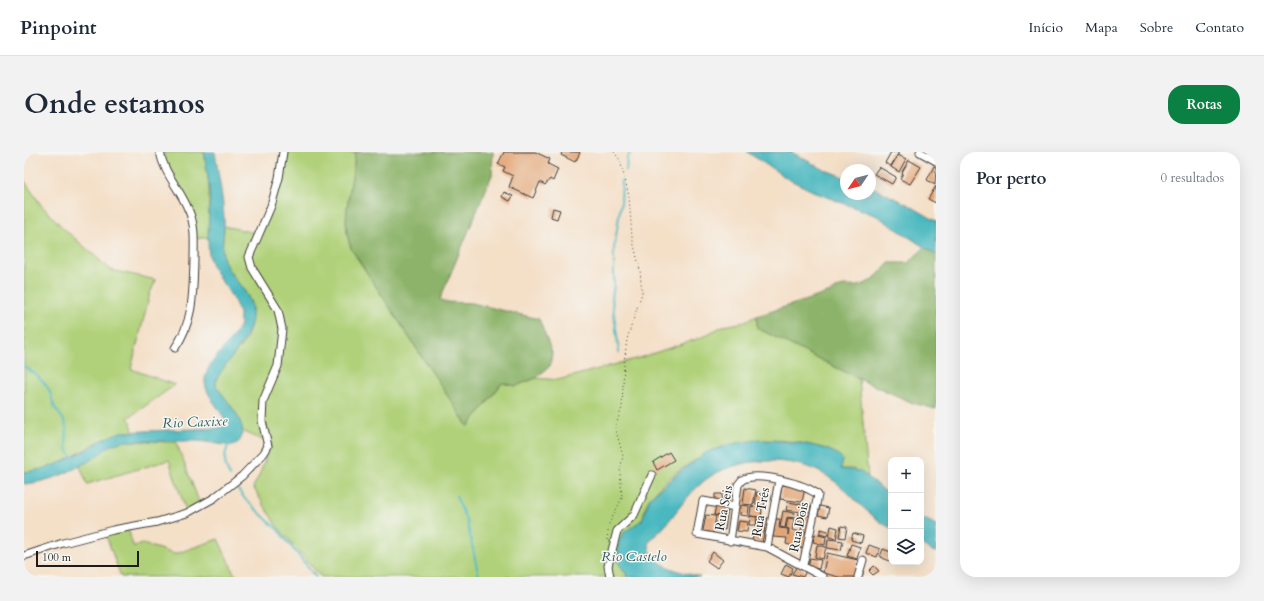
<!DOCTYPE html>
<html lang="pt">
<head>
<meta charset="utf-8">
<style>
	:root { --surface:#fff; --page:#f2f2f3; --text:#1f2937; --muted:#747a83; --line:#e0e1e3; --accent:#0b8043 }
	body { margin:0; font-family:Cardo,serif; background:var(--page); color:var(--text) }
	.controls { position:absolute; right:12px; bottom:12px; display:grid; overflow:hidden; border-radius:8px; box-shadow:0 4px 16px #0002 }
	.controls button { width:36px; height:36px; display:grid; place-items:center; padding:0; border:0; border-bottom:1px solid var(--line); background:var(--surface); color:var(--text); font:20px sans-serif }
	.compass { position:absolute; left:816px; top:12px; width:36px; height:36px; border-radius:50%; background:var(--surface); box-shadow:0 4px 16px #0002; rotate:235deg }
	.scale { position:absolute; left:12px; bottom:10px; width:103px; box-sizing:border-box; padding-left:4px; border:2px solid #1c1c1c; border-top:0; font-size:11px; line-height:14px; white-space:nowrap; color:#1c1c1c; -webkit-text-stroke:3px #f6f6f2; paint-order:stroke }
	.list { margin:0; padding:0; list-style:none }
	h2 { display:flex; justify-content:space-between; align-items:center; height:52px; margin:0; padding:0 16px; font-size:17px }
	h2 small { font-size:13px; font-weight:400; color:var(--muted) }
	.icon { flex:none; width:22px; height:22px; fill:none; stroke:currentColor; stroke-width:2; stroke-linecap:round; stroke-linejoin:round }
	.map { position:relative; flex:none; width:912px; height:425px; overflow:hidden; border-radius:16px }
	header { display:flex; align-items:center; gap:24px; box-sizing:border-box; height:56px; padding:0 20px; background:var(--surface); border-bottom:1px solid var(--line) }
	header strong { font-size:19px }
	nav { display:flex; gap:22px; margin-inline-start:auto; font-size:14px }
	.intro { display:flex; align-items:center; justify-content:space-between; box-sizing:border-box; height:96px; padding:0 24px }
	h1 { margin:0; font-size:28px }
	.button { padding:10px 18px; border-radius:16px; background:var(--accent); color:#fff; font-size:14px; font-weight:700 }
	main { display:flex; gap:24px; padding:0 24px }
	aside { flex:1; background:var(--surface); border-radius:16px; box-shadow:0 4px 16px #0002 }
	.map>svg:first-child { display:block }
	.green { fill:#b0d179; stroke:#66764a }
	.forest { fill:#8cb369; stroke:#546842 }
	.water { fill:#49b8bf; stroke:#326a6e }
	.lines { fill:none; stroke-linecap:round; stroke-linejoin:round }
	.stream { stroke:#49b8bf; stroke-width:2 }
	.building { fill:#e3a474 }
	.street-casing { stroke:#3c3936; stroke-width:9 }
	.path { stroke:#3c3936; stroke-width:1; stroke-dasharray:1 3; stroke-linecap:butt }
	.street { stroke:#fff; stroke-width:7 }
	.labels { text-anchor:middle; dominant-baseline:central; stroke-width:3; stroke-linejoin:round; paint-order:stroke }
	.street-label { font-size:13px; fill:#1c1c1c; stroke:#f6f6f2 }
	.water-label { font-size:14px; font-style:italic; fill:#2e5a5d; stroke:#f6f6f2 }
</style>
</head>
<body>
<header>
<strong>Pinpoint</strong>
<nav><a>Início</a><a>Mapa</a><a>Sobre</a><a>Contato</a></nav>
</header>
<div class="intro"><h1>Onde estamos</h1><a class="button">Rotas</a></div>
<main>
<div class="map">
<svg width="912" height="425" viewBox="0 0 912 425">
	<rect width="100%" height="100%" fill="#f6f6f2"/>
	<filter id="ink" filterUnits="userSpaceOnUse"><feTurbulence type="fractalNoise" baseFrequency=".025" numOctaves="2"/><feDisplacementMap in="SourceGraphic" scale="8" xChannelSelector="R" yChannelSelector="G"/><feConvolveMatrix kernelMatrix="1 2 1 2 8 2 1 2 1" color-interpolation-filters="sRGB"/></filter>
	<filter id="wash" filterUnits="userSpaceOnUse"><feTurbulence type="fractalNoise" baseFrequency=".012" numOctaves="4" result="noise"/><feDisplacementMap in="SourceGraphic" scale="16" xChannelSelector="R" yChannelSelector="G"/><feGaussianBlur stdDeviation="0.9" result="paint"/><feColorMatrix in="noise" values="0 0 0 0 0 0 0 0 0 0 0 0 0 0 0 0 0 1.4 0 .05"/><feComposite in="paint" operator="in"/></filter>
	<g filter="url(#wash)">
		<rect width="100%" height="100%" fill="#f4dfc7"/>
		<path class="green" d="M139,0H180L185,33V85L171,87L169,65L143,13Z
			M259,0H331C330,32 314,67 328,98L444,275L478,231L492,234L512,226L534,228L615,206L676,186L699,174L716,171L733,164V176L835,227L844,325L829,317H816L819,308C812,304 805,299 797,296C738,277 677,293 634,337C630,341 625,347 623,351C617,363 624,364 610,374L601,421L604,425H297L252,373L229,335C238,321 240,306 248,292L218,279L213,263L192,234C192,214 215,202 223,185C226,178 228,166 228,158C229,143 206,124 200,110C196,100 200,85 200,74L236,82C251,57 255,29 259,0Z
			M0,28L17,53L39,76L87,118L132,128L126,141L107,217L151,233L104,266L107,270L109,280C76,281 57,304 27,315C19,318 9,319 0,320Z
			M101,289L152,290L176,352L162,359L145,308L63,332L56,314L88,292Z
			M104,376L109,394L119,392L151,402L194,387L211,423L218,425H97L81,381Z"/>
		<path class="forest" d="M331,0H469L468,23L416,147L420,150L448,151L515,167L528,201L526,214L512,226L492,234L478,231L444,275L328,98C314,67 330,32 331,0Z
			M901,95L912,103V257L889,251L835,227L733,176V164L807,140C821,129 826,138 840,132C850,128 858,119 865,111H884Z"/>
		<path class="water" d="M180,0H191C194,22 199,44 200,66C201,78 197,91 199,103C200,115 211,127 219,137C245,173 209,198 192,228V234C200,245 225,272 217,286C216,290 212,292 208,293C200,294 181,289 172,289C150,289 129,289 108,289C85,289 82,299 65,309C44,321 24,330 0,332V320C24,318 43,308 64,297C75,290 84,284 97,280L195,276L202,271C198,259 182,243 181,231C179,209 217,185 216,169C215,143 189,127 185,103C182,81 187,56 185,33C184,22 181,11 180,0Z
			M723,0H767L799,17L822,26V42H846V34L885,53L912,69V103L853,64L795,42L764,27Z
			M732,288C749,288 810,291 819,308L817,317L836,319L867,344V376C842,364 827,339 803,324C771,304 720,304 687,324C668,336 654,358 640,375C635,381 629,384 625,390C623,414 659,420 676,425H604L594,410V392L600,380L618,368L626,345L653,322L683,300L707,292Z
			M897,365L912,373V401L897,392Z"/>
		<g class="lines">
			<path class="stream" d="M602,19L603,6L607,0
				M595,200L588,147L590,132V96L597,52L598,28
				M0,214C10,221 19,227 25,238C28,243 28,250 31,256C35,262 41,267 42,275C44,287 38,297 50,306
				M205,291C200,303 199,312 206,324
				M212,335L221,347L255,379L292,425
				M432,344L443,370L455,425"/>
		</g>
		<g id="blocks">
			<path class="building" d="M480,0H511L526,7L524,12L534,17L529,29L526,27L521,33L516,30L509,46L485,35L489,24L479,19L481,15L474,12Z
				M538,0H555L556,1L551,10L537,3Z
				M867,0H875L867,14L861,11Z
				M874,3L882,7L875,20L867,15Z
				M885,8L897,15L886,32L876,27L879,21L878,20Z
				M910,14L912,15L911,33L903,28Z
				M855,15L872,25L868,32L850,22Z
				M912,34V51L904,47Z
				M480,40L489,44L486,49L478,45Z
				M529,56L536,58L533,67L527,65Z
				M645,300L650,308L633,318L629,310Z
				M758,333L781,336L778,350L756,347Z
				M721,336L732,338L729,353L719,352Z
				M733,340L742,341L740,354L731,352Z
				M691,342H698V349H691Z
				M764,350L787,354L786,361L762,358Z
				M717,353L725,354L724,364L716,363Z
				M692,354L704,356L701,378L693,376L696,364L690,363Z
				M727,354L738,356L737,366L745,367L743,374L733,373L735,365L726,364Z
				M796,354L805,356L803,365L794,363Z
				M759,359L771,361L770,366L763,365L761,376L756,375Z
				M775,361L787,364L784,380L777,378L779,370L773,369Z
				M682,363L692,364L689,381L679,379Z
				M726,364L733,365L732,373H725Z
				M764,366L770,367L768,378L783,381L780,397L762,392L763,386L749,385L752,367H756L755,376L764,377V383L765,377L762,376Z
				M715,369L724,370L723,380L713,379Z
				M807,374L814,376L812,387L805,385Z
				M817,374L823,375L821,386L815,385Z
				M734,375L741,376L738,391L728,389L730,378L734,379Z
				M797,377L804,379L803,384L795,382Z
				M829,381L839,384L837,391L827,388Z
				M791,382L802,385L801,393L789,390Z
				M804,387L819,389L817,398L803,396Z
				M827,392L836,395L833,407L823,404Z
				M793,393L802,395L799,407L791,405Z
				M845,393L856,397L853,405L842,401Z
				M859,397L867,400L866,409L856,405Z
				M689,400L699,408L693,416L683,409Z
				M803,401L834,408L831,425H815L799,421Z
				M786,406L797,408L795,417L784,415Z
				M762,412L769,416L765,425L757,422Z
				M773,414L782,419L779,425L768,422Z
				M850,414L855,419L849,423L845,419Z"/>
		</g>
	</g>
	<g filter="url(#ink)">
		<use href="#blocks" fill-opacity="0" stroke="#3c3936" stroke-width="1"/>
		<g class="lines">
			<defs>
				<path id="street" d="M136,0C140,22 156,37 164,57C172,73 170,91 170,108C169,139 170,169 151,196
					M896,0L912,9
					M711,355L679,349L673,382L743,395L799,425
					M706,389L714,333L718,328C732,319 782,332 794,343L779,413
					M743,395L755,328
					M0,404L39,391L89,378L133,370L163,361L190,346L218,324L240,301L244,294L238,269L239,249L254,214L258,177L254,158L228,116L225,105L247,54L255,26L259,0
					M586,425L584,414L593,379L610,363L628,323
					M834,425L839,408"/>
			</defs>
			<use href="#street" class="street-casing"/>
			<path class="path" d="M583,388L585,372L598,346L596,318L599,304L591,275L598,256L600,212L603,187L618,141L616,118L608,85L605,44L596,8L590,0"/>
			<use href="#street" class="street"/>
		</g>
	</g>
	<g class="labels">
		<g class="street-label">
			<text transform="translate(700 356) rotate(-79)">Rua Seis</text>
			<text transform="translate(737 360) rotate(-80)">Rua Três</text>
			<text transform="translate(775 375) rotate(-78)">Rua Dois</text>
		</g>
		<g class="water-label">
			<text transform="translate(171 270) rotate(-2)">Rio Caxixe</text>
			<text x="610" y="404">Rio Castelo</text>
		</g>
	</g>
</svg>
<div class="controls">
<button>+</button>
<button>−</button>
<button><svg class="icon" aria-label="layers" viewBox="0 0 24 24"><path d="M12 4l9 5-9 5-9-5zM3 14l9 5 9-5"/></svg></button>
</div>
<svg class="compass" viewBox="-18 -18 36 36"><path d="M0-13l5 13h-10z" fill="#e53935"/><path d="M0 13l5-13h-10z" fill="#747a83"/></svg>
<div class="scale">100 m</div>
</div>
<aside>
<h2>Por perto<small>0 resultados</small></h2>
<ul class="list">
</ul>
</aside>
</main>
</body>
</html>
